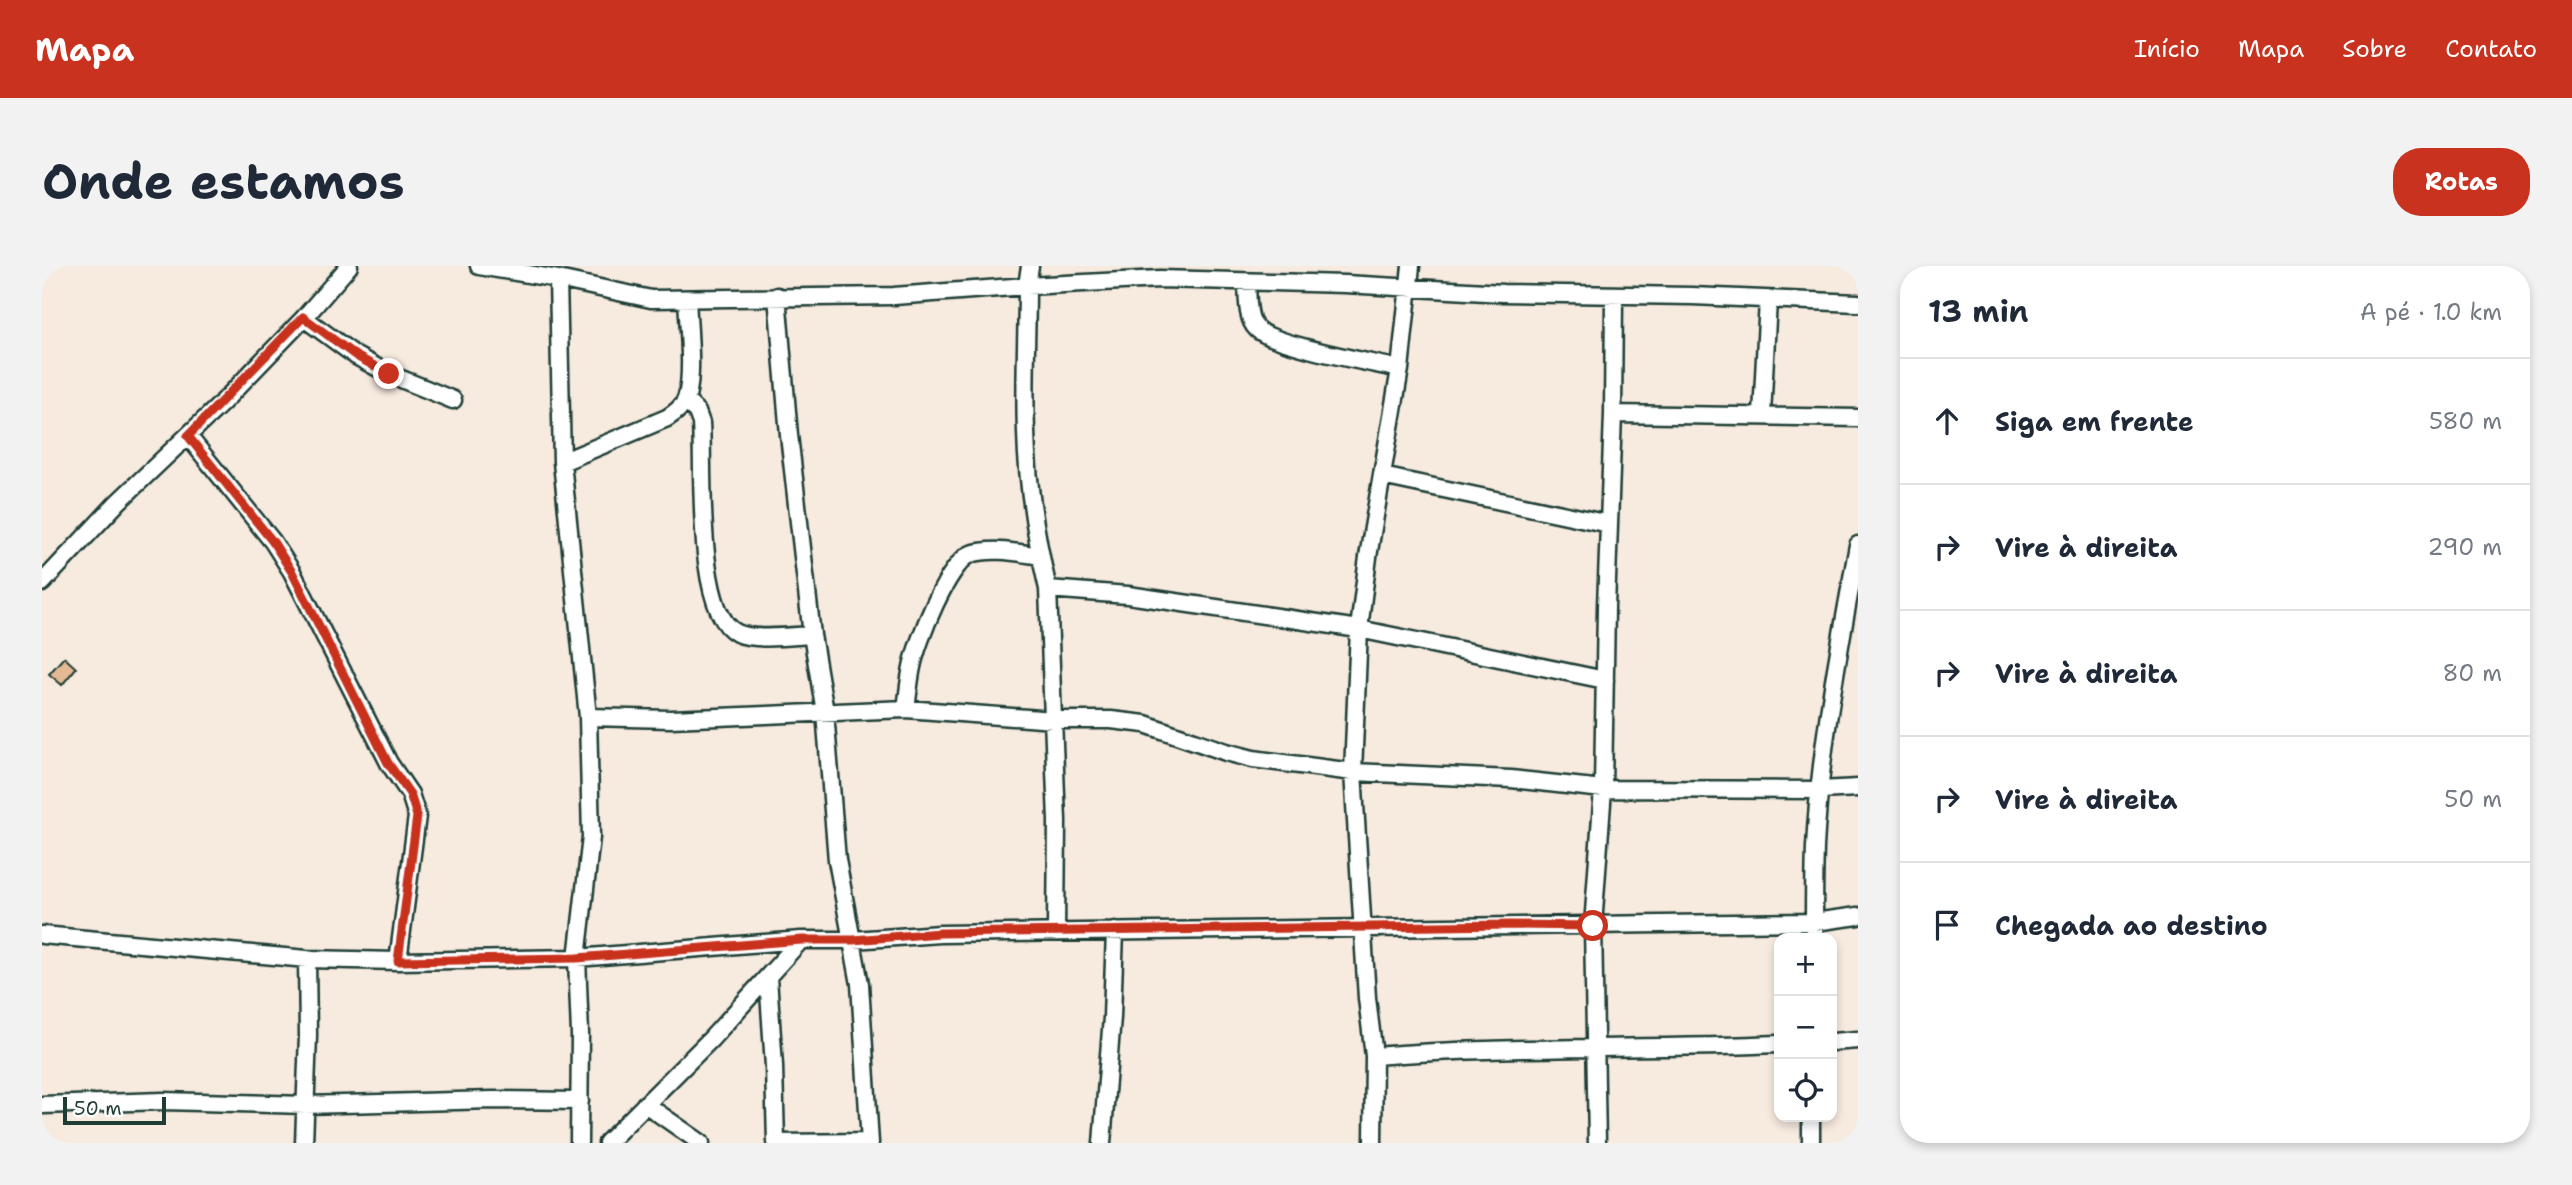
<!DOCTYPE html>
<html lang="pt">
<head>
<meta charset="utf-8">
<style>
	:root { --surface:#fff; --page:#f2f2f3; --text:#1f2937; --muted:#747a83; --line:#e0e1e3; --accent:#c8321e }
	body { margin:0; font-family:"Shantell Sans",sans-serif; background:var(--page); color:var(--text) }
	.controls { position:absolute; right:21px; bottom:21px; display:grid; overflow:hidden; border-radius:14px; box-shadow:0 4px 10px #0003 }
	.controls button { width:63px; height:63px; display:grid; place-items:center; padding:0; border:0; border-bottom:2px solid var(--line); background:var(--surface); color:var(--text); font:35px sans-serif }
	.scale { position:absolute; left:21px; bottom:18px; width:103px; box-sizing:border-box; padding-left:7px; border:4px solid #1f3d34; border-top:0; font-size:19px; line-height:24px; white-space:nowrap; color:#1f3d34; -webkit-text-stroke:5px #fff; paint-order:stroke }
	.stop { position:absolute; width:21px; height:21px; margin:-16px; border:5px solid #c8321e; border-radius:50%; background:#fff }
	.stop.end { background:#c8321e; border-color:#fff; box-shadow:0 2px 7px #0008 }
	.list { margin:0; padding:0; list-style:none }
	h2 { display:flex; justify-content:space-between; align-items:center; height:91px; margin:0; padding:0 28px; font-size:30px }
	h2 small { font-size:23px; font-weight:400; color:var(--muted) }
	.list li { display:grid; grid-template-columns:46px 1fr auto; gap:21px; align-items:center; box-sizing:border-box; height:126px; padding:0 28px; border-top:2px solid var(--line) }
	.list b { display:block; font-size:26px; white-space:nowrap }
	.list em { font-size:23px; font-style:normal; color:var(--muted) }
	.icon { flex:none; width:38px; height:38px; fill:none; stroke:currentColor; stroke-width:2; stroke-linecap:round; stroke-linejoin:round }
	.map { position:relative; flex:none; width:1816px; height:877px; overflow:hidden; border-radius:28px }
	header { display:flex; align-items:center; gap:42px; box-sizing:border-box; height:98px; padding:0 35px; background:var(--accent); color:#fff }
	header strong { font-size:33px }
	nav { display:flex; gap:38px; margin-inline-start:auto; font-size:24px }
	.intro { display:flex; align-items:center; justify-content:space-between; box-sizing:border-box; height:168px; padding:0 42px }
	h1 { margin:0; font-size:49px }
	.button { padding:18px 32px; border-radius:28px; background:var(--accent); color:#fff; font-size:24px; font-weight:700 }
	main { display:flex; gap:42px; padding:0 42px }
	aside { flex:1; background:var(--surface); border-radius:28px; box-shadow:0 4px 10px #0003 }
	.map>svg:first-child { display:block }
	.building { fill:#e4b994; stroke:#1f3d34; stroke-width:2 }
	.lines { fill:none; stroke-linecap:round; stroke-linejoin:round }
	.minor-casing { stroke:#1f3d34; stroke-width:21 }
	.minor { stroke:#fff; stroke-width:16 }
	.route { stroke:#c8321e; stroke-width:9 }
</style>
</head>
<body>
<header>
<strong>Mapa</strong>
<nav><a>Início</a><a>Mapa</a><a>Sobre</a><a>Contato</a></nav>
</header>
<div class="intro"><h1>Onde estamos</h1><a class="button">Rotas</a></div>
<main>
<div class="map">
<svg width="1816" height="877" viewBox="0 0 1816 877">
	<rect width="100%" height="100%" fill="#f7eadf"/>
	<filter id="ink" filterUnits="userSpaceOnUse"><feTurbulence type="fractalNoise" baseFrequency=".0143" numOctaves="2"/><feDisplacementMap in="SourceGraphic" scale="14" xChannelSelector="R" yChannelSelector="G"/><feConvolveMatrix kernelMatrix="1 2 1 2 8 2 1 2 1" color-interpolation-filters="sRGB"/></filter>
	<g filter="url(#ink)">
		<path class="building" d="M22,391L34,402L20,419L7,408Z"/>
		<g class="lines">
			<defs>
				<path id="minor" d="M437,0L516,13L609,33L852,30L985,20L1118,13L1303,18L1461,27L1650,30L1816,37
					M988,0L985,20C985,68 982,116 984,165C985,218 994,272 1006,323L1015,555L1014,665
					M516,13L520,196L546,451L549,571L535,692L538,768L537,877
					M1205,16C1206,29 1204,53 1215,63C1231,79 1331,97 1358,103
					M735,30L747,169L770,369L783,446L795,594L818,718L828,877
					M262,52L314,90L347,108L411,134
					M644,135L655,146L659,157C662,200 653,347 695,367C712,375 751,370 770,369
					M1571,148L1816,152
					M1720,149L1726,34
					M146,170L231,276L250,306L347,497L368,528L375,550L356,695
					M520,196L625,152C633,147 641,141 644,133C652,111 646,57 645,33
					M1340,210L1567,258
					M0,317L76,236L180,137L262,52L307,0
					M1006,323L1086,329L1317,363L1563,414
					M864,443C866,429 867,415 870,401C875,376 906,297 929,288C951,281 977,287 999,290
					M546,451L629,453L864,443L1012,454H1069L1103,458L1184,486L1211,493L1311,506L1469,513L1561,523L1778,524L1816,522
					M0,669L265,693L356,695L535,692L759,674H811L898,668L1772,656L1816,650
					M1772,672C1772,642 1772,611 1773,581C1778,480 1798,379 1816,279
					M726,711L732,800L734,877
					M1790,776L1816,774
					M1332,790C1467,779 1602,784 1737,778
					M603,838L659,877
					M0,839L121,835L263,839L451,834L538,835
					M262,877L266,769L265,693
					M565,877L669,773L759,674
					M734,877L828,876
					M1060,877L1070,751L1073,665
					M1331,877L1332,790L1325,732L1311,506L1317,363L1326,291L1358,103L1369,0
					M1555,877L1551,660L1561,523L1564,341L1571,148L1572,29
					M1769,877V851"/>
			</defs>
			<use href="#minor" class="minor-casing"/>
			<use href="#minor" class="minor"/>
		</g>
	</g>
	<g class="lines" filter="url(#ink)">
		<path class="route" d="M347,108L314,90L261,51L146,170L231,276L250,306L346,497L368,528L375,550L356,695L535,692L760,674H811L898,667L1468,659L1551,660"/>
	</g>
</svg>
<div class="controls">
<button>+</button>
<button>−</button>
<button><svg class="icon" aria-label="locate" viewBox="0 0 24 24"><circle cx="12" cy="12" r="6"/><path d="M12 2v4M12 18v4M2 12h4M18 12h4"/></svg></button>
</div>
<div class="scale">50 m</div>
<div class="stop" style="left:1551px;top:660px"></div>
<div class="stop end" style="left:347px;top:108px"></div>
</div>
<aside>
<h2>13 min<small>A pé · 1.0 km</small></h2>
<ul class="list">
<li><svg class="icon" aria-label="ahead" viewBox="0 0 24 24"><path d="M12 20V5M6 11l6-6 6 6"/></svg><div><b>Siga em frente</b></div><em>580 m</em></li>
<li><svg class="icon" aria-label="right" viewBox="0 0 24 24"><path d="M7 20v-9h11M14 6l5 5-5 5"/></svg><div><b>Vire à direita</b></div><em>290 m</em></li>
<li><svg class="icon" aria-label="right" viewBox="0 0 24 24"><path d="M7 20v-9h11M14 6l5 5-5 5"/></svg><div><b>Vire à direita</b></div><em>80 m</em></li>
<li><svg class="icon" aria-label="right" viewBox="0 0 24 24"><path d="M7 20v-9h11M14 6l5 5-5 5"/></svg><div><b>Vire à direita</b></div><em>50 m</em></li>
<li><svg class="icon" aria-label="arrive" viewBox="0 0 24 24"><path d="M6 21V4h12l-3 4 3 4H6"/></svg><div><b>Chegada ao destino</b></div></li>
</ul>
</aside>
</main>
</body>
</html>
